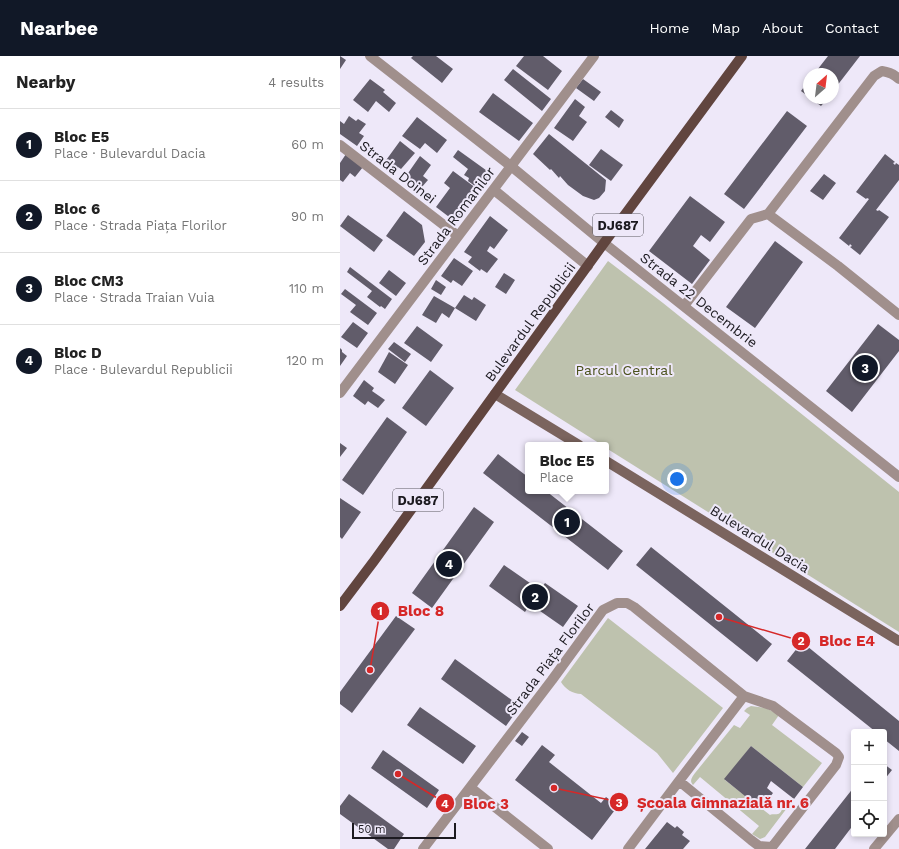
<!DOCTYPE html>
<html lang="en">
<head>
<meta charset="utf-8">
<style>
	:root { --surface:#fff; --page:#f6f6f6; --text:#222; --muted:#767676; --line:#e0e0e0; --accent:#111827 }
	body { margin:0; font-family:"Work Sans",sans-serif; background:var(--page); color:var(--text) }
	.controls { position:absolute; right:12px; bottom:12px; display:grid; overflow:hidden; border-radius:4px; box-shadow:0 2px 6px #0003 }
	.controls button { width:36px; height:36px; display:grid; place-items:center; padding:0; border:0; border-bottom:1px solid var(--line); background:var(--surface); color:var(--text); font:20px sans-serif }
	.compass { position:absolute; left:463px; top:12px; width:36px; height:36px; border-radius:50%; background:var(--surface); box-shadow:0 2px 6px #0003; rotate:28deg }
	.scale { position:absolute; left:12px; bottom:10px; width:104px; box-sizing:border-box; padding-left:4px; border:2px solid #1c1a20; border-top:0; font-size:11px; line-height:14px; white-space:nowrap; color:#1c1a20; -webkit-text-stroke:3px #eee8f9; paint-order:stroke }
	.you { position:absolute; left:337px; top:423px; width:14px; height:14px; margin:-10px; border:3px solid #fff; border-radius:50%; background:#1a73e8; box-shadow:0 0 0 6px #1a73e833 }
	.badge { display:grid; place-items:center; width:26px; height:26px; border-radius:50%; background:var(--accent); color:#fff; font-size:13px; font-weight:700 }
	.pin { position:absolute; translate:-50% -50%; border:2px solid #fff; box-shadow:0 1px 4px #0006 }
	.popup { position:absolute; left:185px; top:386px; width:84px; height:52px; box-sizing:border-box; display:grid; place-content:center; border-radius:4px; background:var(--surface); filter:drop-shadow(0 1px 3px #0005); font-size:13px; white-space:nowrap; color:var(--muted) }
	.popup b { font-size:15px; color:var(--text) }
	.popup::after { content:''; position:absolute; left:50%; top:100%; margin-left:-8px; border:8px solid transparent; border-top-color:var(--surface) }
	.list { margin:0; padding:0; list-style:none }
	h2 { display:flex; justify-content:space-between; align-items:center; height:52px; margin:0; padding:0 16px; font-size:17px }
	h2 small { font-size:13px; font-weight:400; color:var(--muted) }
	.list li { display:grid; grid-template-columns:26px 1fr auto; gap:12px; align-items:center; box-sizing:border-box; height:72px; padding:0 16px; border-top:1px solid var(--line) }
	.list b { display:block; font-size:15px; white-space:nowrap }
	.list p { margin:0; font-size:13px; white-space:nowrap; color:var(--muted) }
	.list em { font-size:13px; font-style:normal; color:var(--muted) }
	.icon { flex:none; width:22px; height:22px; fill:none; stroke:currentColor; stroke-width:2; stroke-linecap:round; stroke-linejoin:round }
	.map { position:relative; flex:none; width:559px; height:793px; overflow:hidden }
	header { display:flex; align-items:center; gap:24px; box-sizing:border-box; height:56px; padding:0 20px; background:var(--accent); color:#fff }
	header strong { font-size:19px }
	nav { display:flex; gap:22px; margin-inline-start:auto; font-size:14px }
	main { display:flex }
	aside { flex:1; background:var(--surface) }
	.map>svg:first-child { display:block }
	.green { fill:#bec2ae }
	.building { fill:#615c6a }
	.lines { fill:none; stroke-linecap:round; stroke-linejoin:round }
	.street { stroke:#a08f8c; stroke-width:10 }
	.secondary { stroke:#7b645e; stroke-width:10 }
	.primary { stroke:#61453f; stroke-width:10 }
	.labels { text-anchor:middle; dominant-baseline:central; stroke-width:4; stroke-linejoin:round; paint-order:stroke }
	.shield { fill:#eee8f9; stroke:#5b5861; stroke-width:1 }
	.shield-label { font-size:13px; font-weight:bold; fill:#1c1a20 }
	.street-label { font-size:14px; fill:#1c1a20; stroke:#eee8f9 }
	.park-label { font-size:14px; fill:#4a511b; stroke:#eee8f9 }
	.leader { fill:none; stroke:#d62828; stroke-width:1.5 }
	.callout-dot { fill:#d62828; stroke:#eee8f9; stroke-width:1.5 }
	.mark-label { font-size:12px; text-anchor:middle; font-weight:bold; fill:#fff }
	.callout-label { font-size:15px; text-anchor:middle; font-weight:bold; fill:#d62828; stroke:#eee8f9; stroke-width:4; stroke-linejoin:round; paint-order:stroke }
</style>
</head>
<body>
<header>
<strong>Nearbee</strong>
<nav><a>Home</a><a>Map</a><a>About</a><a>Contact</a></nav>
</header>
<main>
<aside>
<h2>Nearby<small>4 results</small></h2>
<ul class="list">
<li><span class="badge">1</span><div><b>Bloc E5</b><p>Place · Bulevardul Dacia</p></div><em>60 m</em></li>
<li><span class="badge">2</span><div><b>Bloc 6</b><p>Place · Strada Piața Florilor</p></div><em>90 m</em></li>
<li><span class="badge">3</span><div><b>Bloc CM3</b><p>Place · Strada Traian Vuia</p></div><em>110 m</em></li>
<li><span class="badge">4</span><div><b>Bloc D</b><p>Place · Bulevardul Republicii</p></div><em>120 m</em></li>
</ul>
</aside>
<div class="map">
<svg width="559" height="793" viewBox="0 0 559 793">
	<rect width="100%" height="100%" fill="#eee8f9"/>
	<path class="green" d="M268,205L323,247L559,436V576L266,392V389H262L175,334Z
		M268,562L383,652L333,717L317,697L241,638C233,638 225,633 221,626Z
		M411,650L426,652L439,659L432,669L482,707L463,731L411,690L385,724L430,759C434,757 440,761 442,753L440,746L447,752L425,781L420,783L412,778L419,770L360,721L353,729C349,725 352,721 355,717L394,669L400,672L410,659L404,655L407,652Z"/>
	<path class="building" d="M0,0L6,4L0,13Z
		M73,0H96L113,13L102,27L71,2Z
		M184,0H203L222,15L208,34L176,10Z
		M488,0H520L493,35V18H474Z
		M173,13L211,43L202,55L164,24Z
		M30,23L45,34L43,36L56,47L49,56L36,45L28,56L13,44Z
		M243,23L261,36L254,45L236,32Z
		M469,24V41L461,35Z
		M153,37L193,67L179,85L139,56Z
		M470,42H488L481,50Z
		M235,43L245,51L239,60L247,66L233,85L214,72Z
		M271,54L284,64L279,72L265,61Z
		M447,55L467,70L404,153L384,138Z
		M9,60L16,65L18,63L26,68L19,77L24,80L17,90L0,78V65L4,68Z
		M77,61L107,84L97,97L85,87L80,93L62,80Z
		M209,78L266,124L265,135L259,142L254,144L243,140L228,129L220,120L219,122L211,113L210,114L193,98Z
		M60,85L75,97L61,113L58,111L55,115L44,107Z
		M261,93L283,109L271,125L249,109Z
		M118,94L150,117L139,133L128,125L129,122L124,119L128,113L113,101Z
		M6,98L23,111L15,121L10,117L3,126L0,124V107Z
		M545,98L555,106L553,107L555,109L556,107L559,109V124L536,154L538,155L539,154L549,161L520,199L510,191L512,190L510,188L509,190L499,182L529,143L527,142L526,143L516,136Z
		M80,100L91,109L83,120L88,124L81,132L66,120Z
		M113,115L140,135L117,167L96,151L110,132L104,127Z
		M484,118L496,127L483,144L470,135Z
		M350,140L385,166L370,186L361,179L353,190L370,204L352,228L309,195Z
		M64,155L82,169L85,186L74,200L46,180Z
		M8,159L43,184L34,196L0,170Z
		M150,160L168,174L154,193L150,190L147,195L158,203L147,217L141,213L140,215L128,206L132,201L124,196Z
		M435,185L463,206L415,272L386,251Z
		M114,202L133,215L122,230L113,224L111,227L101,220Z
		M10,211L52,243L45,253L41,250L40,251L27,241L32,235L7,216Z
		M49,214L66,227L56,240L39,227Z
		M164,217L175,224L166,238L155,231Z
		M96,224L106,231L101,239L91,233Z
		M5,233L37,257L28,269L10,256L16,249L1,238Z
		M124,239L132,244L134,241L146,249L136,265L115,252Z
		M94,240L115,252L109,262L102,257L96,267L82,259Z
		M13,266L28,277L17,292L1,281Z
		M538,268L559,284V295L512,356L486,335Z
		M77,270L103,289L91,306L64,287Z
		M54,286L71,298L65,306L48,293Z
		M0,292L2,294V296L7,300L0,310Z
		M49,296L68,309L55,328L38,316Z
		M90,314L114,332L86,370L62,352Z
		M24,324L34,332L32,335L45,344L38,352L28,345L25,349L13,340Z
		M47,361L67,376L23,439L2,424Z
		M0,387L7,392L0,401Z
		M158,398L188,421V435H206L283,495L268,514L143,417Z
		M0,442L21,456L2,483L0,481Z
		M134,451L154,466L92,552L72,537Z
		M311,491L432,588L417,606L296,509Z
		M164,509L200,534L205,527L238,550L223,571L190,548L185,556L149,530Z
		M56,560L75,573L12,657L0,648V636Z
		M462,586L559,665V695L544,683V676H536L447,605Z
		M115,603L180,650L166,670L101,623Z
		M80,651L136,690L123,708L67,669Z
		M182,676L189,681L182,690L175,685Z
		M202,689L215,699L209,706L261,747L266,741L278,750L252,784L175,724Z
		M411,690L463,731L454,743L431,725L427,732L433,737L421,753L384,723Z
		M43,694L99,734L87,752L31,712Z
		M544,708L552,714L544,724Z
		M514,731V768L495,793H465Z
		M9,738L64,778L54,793H48L0,758V750Z
		M327,766L335,772L337,770L344,776L342,779L350,785L343,793H305Z"/>
	<g class="lines">
		<path class="street" d="M30,0L172,111L264,187L559,421
			M0,89L118,180
			M154,134L248,210
			M428,158L534,20L542,15C549,16 554,18 559,23
			M428,158L498,210L559,259
			M344,250L411,163L428,158
			M0,337L254,0
			M339,725L404,640
			M131,732L208,793
			M83,793L212,624L263,554L277,547H287L294,551L404,640L433,650L496,697L499,701L496,709L432,791L419,790L411,784L339,725L288,793
			M534,793L559,763"/>
		<path class="secondary" d="M155,338L239,389
			M266,405L559,585"/>
		<path class="primary" d="M0,550L34,505L264,187L402,0"/>
	</g>
	<g class="labels">
		<g class="shield">
			<rect x="253" y="158" width="50" height="22" rx="3"/>
			<rect x="53" y="433" width="50" height="22" rx="3"/>
		</g>
		<g class="shield-label">
			<text x="278" y="169">DJ687</text>
			<text x="78" y="444">DJ687</text>
		</g>
		<g class="street-label">
			<text transform="translate(58 116) rotate(38)">Strada Doinei</text>
			<text transform="translate(116 160) rotate(-53)">Strada Romanilor</text>
			<text transform="translate(359 244) rotate(38)">Strada 22 Decembrie</text>
			<text transform="translate(190 266) rotate(-54)">Bulevardul Republicii</text>
			<text transform="translate(420 483) rotate(32)">Bulevardul Dacia</text>
			<text transform="translate(210 603) rotate(-53)">Strada Piața Florilor</text>
		</g>
		<g class="park-label">
			<text x="284" y="314">Parcul Central</text>
		</g>
	</g>
	<path class="leader" d="M30 614L40 555M379 561L461 585M214 732L279 746M58 718L105 747"/>
	<g class="callout-dot">
		<circle cx="30" cy="614" r="4"/>
		<circle cx="379" cy="561" r="4"/>
		<circle cx="214" cy="732" r="4"/>
		<circle cx="58" cy="718" r="4"/>
		<circle cx="40" cy="555" r="10"/>
		<circle cx="461" cy="585" r="10"/>
		<circle cx="279" cy="746" r="10"/>
		<circle cx="105" cy="747" r="10"/>
	</g>
	<g class="mark-label">
		<text x="40" y="559">1</text>
		<text x="461" y="589">2</text>
		<text x="279" y="751">3</text>
		<text x="105" y="752">4</text>
	</g>
	<g class="callout-label">
		<text x="81" y="560">Bloc 8</text>
		<text x="507" y="590">Bloc E4</text>
		<text x="383" y="752">Școala Gimnazială nr. 6</text>
		<text x="146" y="753">Bloc 3</text>
	</g>
</svg>
<div class="controls">
<button>+</button>
<button>−</button>
<button><svg class="icon" aria-label="locate" viewBox="0 0 24 24"><circle cx="12" cy="12" r="6"/><path d="M12 2v4M12 18v4M2 12h4M18 12h4"/></svg></button>
</div>
<svg class="compass" viewBox="-18 -18 36 36"><path d="M0-13l5 13h-10z" fill="#e53935"/><path d="M0 13l5-13h-10z" fill="#767676"/></svg>
<div class="scale">50 m</div>
<div class="you"></div>
<div class="pin badge" style="left:227px;top:466px">1</div>
<div class="popup"><b>Bloc E5</b>Place</div>
<div class="pin badge" style="left:195px;top:541px">2</div>
<div class="pin badge" style="left:525px;top:312px">3</div>
<div class="pin badge" style="left:109px;top:508px">4</div>
</div>
</main>
</body>
</html>
